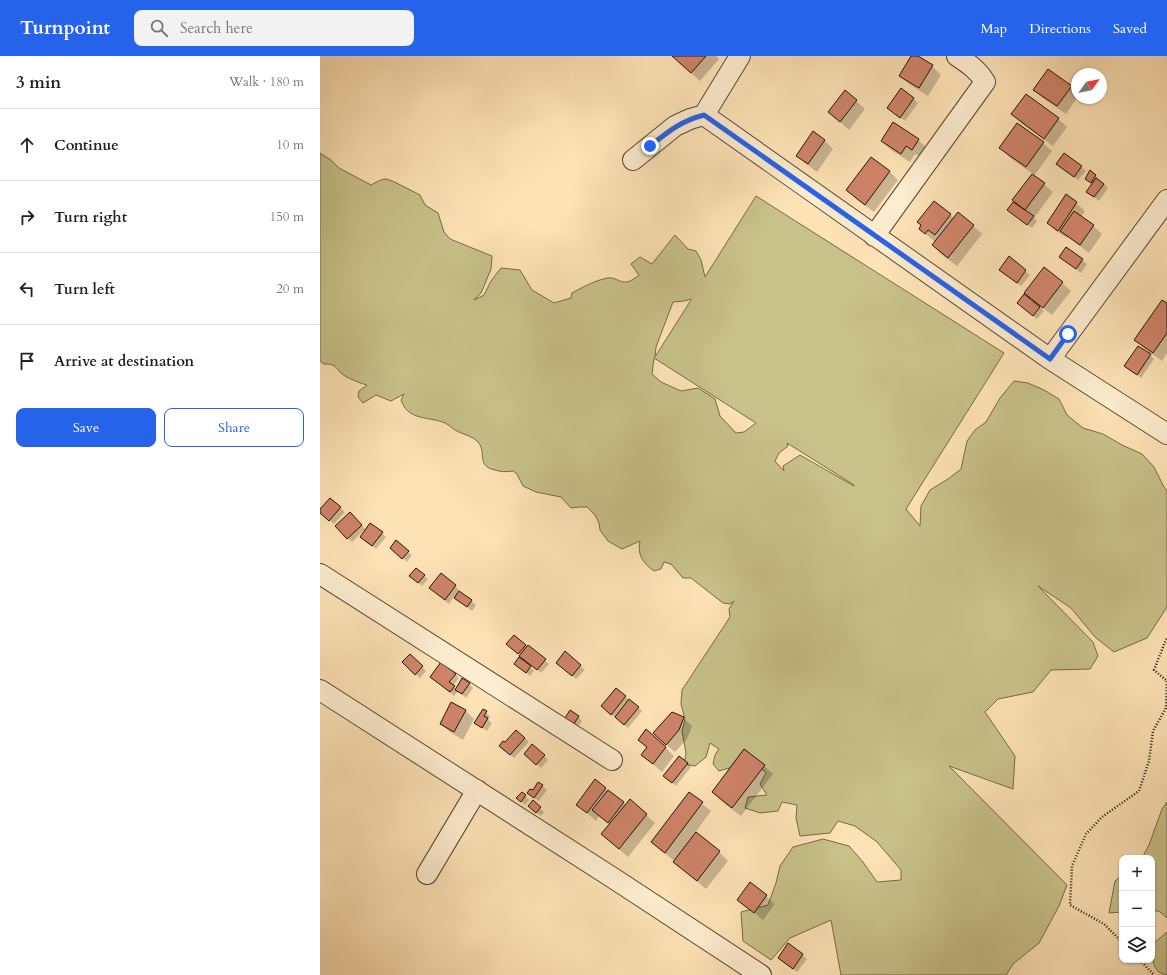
<!DOCTYPE html>
<html lang="en">
<head>
<meta charset="utf-8">
<style>
	:root { --surface:#fff; --page:#f2f2f2; --text:#222; --muted:#767676; --line:#e0e0e0; --accent:#2563eb }
	body { margin:0; font-family:Cardo,serif; background:var(--page); color:var(--text) }
	.controls { position:absolute; right:12px; bottom:12px; display:grid; overflow:hidden; border-radius:8px; box-shadow:0 1px 3px #0004 }
	.controls button { width:36px; height:36px; display:grid; place-items:center; padding:0; border:0; border-bottom:1px solid var(--line); background:var(--surface); color:var(--text); font:20px sans-serif }
	.compass { position:absolute; left:751px; top:12px; width:36px; height:36px; border-radius:50%; background:var(--surface); box-shadow:0 1px 3px #0004; rotate:57deg }
	.stop { position:absolute; width:12px; height:12px; margin:-9px; border:3px solid #2563eb; border-radius:50%; background:#fff }
	.stop.end { background:#2563eb; border-color:#fff; box-shadow:0 1px 4px #0008 }
	.list { margin:0; padding:0; list-style:none }
	h2 { display:flex; justify-content:space-between; align-items:center; height:52px; margin:0; padding:0 16px; font-size:17px }
	h2 small { font-size:13px; font-weight:400; color:var(--muted) }
	.list li { display:grid; grid-template-columns:26px 1fr auto; gap:12px; align-items:center; box-sizing:border-box; height:72px; padding:0 16px; border-top:1px solid var(--line) }
	.list b { display:block; font-size:15px; white-space:nowrap }
	.list em { font-size:13px; font-style:normal; color:var(--muted) }
	.actions { display:flex; gap:8px; padding:12px 16px }
	.actions a { flex:1; padding:9px 0; border:1px solid var(--accent); border-radius:8px; text-align:center; font-size:14px; color:var(--accent) }
	.actions .main { background:var(--accent); color:#fff }
	.icon { flex:none; width:22px; height:22px; fill:none; stroke:currentColor; stroke-width:2; stroke-linecap:round; stroke-linejoin:round }
	.map { position:relative; flex:none; width:847px; height:919px; overflow:hidden }
	header { display:flex; align-items:center; gap:24px; box-sizing:border-box; height:56px; padding:0 20px; background:var(--accent); color:#fff }
	header strong { font-size:19px }
	nav { display:flex; gap:22px; margin-inline-start:auto; font-size:14px }
	.search { width:280px; height:36px; background:var(--page); display:flex; align-items:center; gap:10px; box-sizing:border-box; padding:0 14px; border-radius:8px; color:var(--muted); font-size:15px }
	main { display:flex }
	aside { flex:1; background:var(--surface) }
	.map>svg:first-child { display:block }
	.green { fill:#c8c189; stroke:#746b48; fill-rule:evenodd }
	.shadow { fill:#0003 }
	.building { fill:#d0846a; stroke:#201506 }
	.lines { fill:none; stroke-linecap:round; stroke-linejoin:round }
	.minor-casing { stroke:#584832; stroke-width:22 }
	.path { stroke:#201506; stroke-width:2.5; stroke-dasharray:1 2; stroke-linecap:butt }
	.minor { stroke:#feedd0; stroke-width:20 }
	.route { stroke:#2563eb; stroke-width:5 }
</style>
</head>
<body>
<header>
<strong>Turnpoint</strong>
<div class="search"><svg class="icon" aria-label="search" viewBox="0 0 24 24"><circle cx="10" cy="10" r="6"/><path d="M15 15l6 6"/></svg>Search here</div>
<nav><a>Map</a><a>Directions</a><a>Saved</a></nav>
</header>
<main>
<aside>
<h2>3 min<small>Walk · 180 m</small></h2>
<ul class="list">
<li><svg class="icon" aria-label="ahead" viewBox="0 0 24 24"><path d="M12 20V5M6 11l6-6 6 6"/></svg><div><b>Continue</b></div><em>10 m</em></li>
<li><svg class="icon" aria-label="right" viewBox="0 0 24 24"><path d="M7 20v-9h11M14 6l5 5-5 5"/></svg><div><b>Turn right</b></div><em>150 m</em></li>
<li><svg class="icon" aria-label="left" viewBox="0 0 24 24"><path d="M17 20v-9H6M10 6l-5 5 5 5"/></svg><div><b>Turn left</b></div><em>20 m</em></li>
<li><svg class="icon" aria-label="arrive" viewBox="0 0 24 24"><path d="M6 21V4h12l-3 4 3 4H6"/></svg><div><b>Arrive at destination</b></div></li>
</ul>
<div class="actions"><a class="main">Save</a><a>Share</a></div>
</aside>
<div class="map">
<svg width="847" height="919" viewBox="0 0 847 919">
	<rect width="100%" height="100%" fill="#fee3b7"/>
	<filter id="stains"><feTurbulence type="fractalNoise" baseFrequency=".005" numOctaves="4"/><feColorMatrix values="0 0 0 0 .2 0 0 0 0 .09 0 0 0 0 .02 0 0 0 .5 -.17"/></filter>
	<radialGradient id="worn" r=".72"><stop offset=".6" stop-color="#630" stop-opacity="0"/><stop offset="1" stop-color="#630" stop-opacity=".3"/></radialGradient>
	<path class="green" d="M0,97L11,104L19,112L51,129C55,127 61,123 66,123C70,123 94,136 100,139L105,149L118,157L124,176L130,183L172,200L171,213L161,237L154,244L164,239L171,225L181,212L200,214L212,234L234,247L251,242L252,237C263,231 274,225 287,222C299,220 302,234 319,219L311,208L320,201L332,208L355,179L368,193L376,195L381,204L385,221L436,140L684,297L586,453L600,470L601,450L610,434L628,423L641,413L647,385L655,374L666,366L680,342L694,325L708,327L724,334L739,343L747,359L763,372L783,378L802,389L822,398L834,411L844,431L847,435V551L827,582L794,596L775,581L751,552L718,530L773,586L778,600L770,613L731,614L713,636L678,643L665,656L695,700L693,733L629,710L747,829L739,850L719,887L693,908L686,919H521L511,864L470,882L451,904L423,885L421,856L448,849L456,827L460,810L473,791L503,783L529,790L543,806L557,826L581,824V814L557,786L535,770L518,765L510,777L480,780L476,762L477,749L462,746L458,755L440,757L425,752L428,741L447,739L440,728L446,717L429,699L413,711L399,715L393,708L395,699L399,693L390,687L386,701L375,710L364,708L366,697L362,675L365,663L361,648L362,634L410,561L409,553L414,545L410,548L403,547L371,522H363L351,508L344,506L341,513L334,515C323,507 317,499 320,485L302,493L288,485L280,474L279,467L275,459L267,451H259L251,452L241,441L216,436L203,430L197,418L193,415C186,416 181,416 175,414C155,410 168,395 157,385C152,380 142,378 135,374C132,372 129,369 125,367C108,360 88,365 81,344L84,338L71,345L56,339L43,347L38,341L39,335L47,329C40,327 32,324 25,320C16,315 18,307 4,308L0,305ZM371,243V244L335,301L336,291L353,246L364,245ZM334,302L436,367L424,376L416,377L400,360L395,343L378,332L361,335L341,326L332,318ZM467,387L534,429V430L480,399L463,410L464,415L455,405L459,397L468,390Z
		M847,746V862L839,855H832V802H822L829,789L842,753Z
		M802,819V856L789,857L795,825Z
		M847,876V919C831,917 832,900 832,889Z"/>
	<path class="shadow" d="M352,0H396L399,3L380,25Z
		M593,0H596L612,10L621,19L608,40L589,28L580,20Z
		M751,30L757,37V42L746,58L723,42L714,34Z
		M581,33L598,47L585,65L572,55Z
		M525,35L545,53L529,74L509,56Z
		M693,58L738,63L747,71L733,90L701,67Z
		M493,77L505,85L513,93L497,116L486,108L477,99Z
		M598,84L607,92L601,101L595,98L590,106L571,94L562,85Z
		M723,87L732,95L714,120L733,136L714,162L717,165L712,172L688,154L700,151L694,144L713,118L689,101L680,92Z
		M745,98L766,115L758,124L741,112Z
		M551,102L570,116L578,124L554,156L536,143L528,134Z
		M771,115L788,132L779,145L767,136L773,128L766,122Z
		M756,147L765,155L761,161L773,170L782,178L769,197L748,181L747,182L736,175L728,167Z
		M630,159L634,162L653,170L662,178L637,210L621,198L613,189L615,186L600,173Z
		M746,192L767,208L761,217L740,201Z
		M689,202L710,219L701,230L680,214Z
		M725,212L751,235L732,259L720,250V251L724,255L717,263L698,247L714,245L706,237Z
		M847,249V297L842,305L824,292L815,284Z
		M829,298L834,303L821,322L805,310Z
		M10,443L25,456L14,468L0,456Z
		M30,457L46,474L62,477L66,481L56,493L41,481L45,475L44,474L32,486L16,470Z
		M75,496H88L92,499L87,506Z
		M104,520L108,523L102,530L95,524Z
		M135,530L139,534L138,535L156,549L152,555L134,540L129,548L110,532Z
		M194,580L229,608L221,617L192,592Z
		M246,597L265,614L256,623L241,610Z
		M90,599L106,615L100,622L83,606Z
		M210,611L214,615L210,620L200,612Z
		M135,618L139,622L133,630L136,633L149,628L153,632L146,642L138,635L134,640L111,621Z
		M296,633L322,655L308,672L286,654Z
		M132,648L146,655L154,663L143,684L130,676L121,668Z
		M163,654L170,660L168,664L172,667L167,675L156,667Z
		M258,661L262,665L256,674L249,669Z
		M363,662L372,670L367,683L355,696L342,685Z
		M205,682L209,686L194,702L184,694Z
		M319,684L345,691L354,700L342,716L322,699L327,692Z
		M224,700L228,704L221,712L209,702Z
		M368,707L371,711L356,730L349,724Z
		M444,710L453,718L421,760L401,745L393,736Z
		M219,727L227,734L219,745L208,737L213,736Z
		M285,733L306,749L310,744L335,767L308,801L282,778L290,769L279,760L276,765L257,748Z
		M202,737L209,744L205,749L198,742Z
		M369,737L391,755L375,777L399,796L408,805L386,833L363,814L354,806L355,805L341,795L333,786Z
		M220,752L224,756L221,760L213,754Z
		M431,827L455,848L443,864L418,843Z
		M469,888L487,903L477,916L463,906Z"/>
	<path class="building" d="M352,0H386L371,17Z
		M591,0H598L613,9L599,32L579,20Z
		M728,13L752,30L737,50L713,34Z
		M581,32L594,42L580,62L567,52Z
		M525,34L537,44L520,66L508,56Z
		M706,38L739,62L724,83L691,58Z
		M573,66L599,83L592,94L586,90L581,98L561,85Z
		M697,67L724,86L706,111L679,92Z
		M493,75L505,84L488,108L476,100Z
		M744,97L762,110L754,121L736,108Z
		M551,101L570,115L545,149L526,134Z
		M770,114L776,119L771,127L765,123Z
		M712,118L725,127L705,154L692,144Z
		M776,122L784,128L774,141L766,136Z
		M746,138L757,146L738,175L727,167Z
		M614,145L631,158L615,179L608,174L605,178L599,173L601,169L597,166Z
		M693,146L714,160L707,169L687,154Z
		M754,155L774,169L760,189L740,175Z
		M638,156L654,169L628,202L612,189Z
		M746,191L763,203L756,213L739,201Z
		M689,200L706,214L697,227L679,214Z
		M724,211L743,226L723,252L704,237Z
		M704,238L720,251L713,260L697,247Z
		M842,244L847,247V277L833,297L814,284Z
		M818,290L831,298L817,319L804,310Z
		M10,442L21,451L9,465L0,457V453Z
		M30,456L42,469L27,483L15,470Z
		M50,467L63,476L52,490L40,481Z
		M76,484L89,495L82,503L70,492Z
		M96,512L105,519L98,527L89,520Z
		M121,517L136,529L125,544L109,532Z
		M139,535L152,544L147,551L134,542Z
		M194,579L206,589L198,598L186,588Z
		M208,589L226,603L217,614L199,600Z
		M245,595L261,609L252,620L236,607Z
		M90,598L103,610L95,619L82,606Z
		M199,601L211,610L206,617L194,608Z
		M121,606L136,618L129,626L135,630L130,636L110,621Z
		M142,622L150,627L142,638L135,634Z
		M296,632L306,640L291,659L281,650Z
		M309,643L319,651L304,669L295,661Z
		M131,646L146,654L134,676L120,668Z
		M163,653L167,655L164,660L168,662L162,672L154,667Z
		M250,654L259,660L252,671L243,665Z
		M352,656L364,661L359,674L346,689L333,677Z
		M326,673L346,691L333,708L321,699L327,691L318,684Z
		M196,674L205,682L190,699L179,690L183,685L185,686Z
		M212,688L225,699L216,709L204,698Z
		M424,693L445,709L412,752L392,736Z
		M359,700L368,707L352,727L343,720Z
		M275,723L286,732L267,757L256,749Z
		M218,726L223,729L214,742L207,737L210,733L213,734Z
		M288,734L304,746L288,767L272,754Z
		M202,736L206,739L201,746L196,742Z
		M369,736L383,746L345,797L331,786Z
		M310,743L327,758L299,793L281,778Z
		M213,744L221,751L216,757L208,750Z
		M376,776L400,795L377,825L353,806Z
		M430,826L447,839L434,857L417,844Z
		M468,887L483,898L473,913L458,902Z"/>
	<g class="lines">
		<defs>
			<path id="minor" d="M384,59L730,303L847,378
				M313,104L355,70L370,63L384,59L420,0
				M554,180L665,26C658,14 649,8 637,0
				M730,303L847,144
				M0,518L292,704
				M0,634L293,822L441,919
				M107,818L157,734"/>
		</defs>
		<use href="#minor" class="minor-casing"/>
		<path class="path" d="M802,886L784,868L750,849L752,810L766,778L782,761L819,735L829,705L833,675L846,652L847,625L834,614L847,581
			M820,904L834,919"/>
		<use href="#minor" class="minor"/>
	</g>
	<g class="lines">
		<path class="route" d="M330,90C349,75 361,65 384,59L730,303L748,278"/>
	</g>
	<rect width="100%" height="100%" filter="url(#stains)"/>
	<rect width="100%" height="100%" fill="url(#worn)"/>
</svg>
<div class="controls">
<button>+</button>
<button>−</button>
<button><svg class="icon" aria-label="layers" viewBox="0 0 24 24"><path d="M12 4l9 5-9 5-9-5zM3 14l9 5 9-5"/></svg></button>
</div>
<svg class="compass" viewBox="-18 -18 36 36"><path d="M0-13l5 13h-10z" fill="#e53935"/><path d="M0 13l5-13h-10z" fill="#767676"/></svg>
<div class="stop" style="left:748px;top:278px"></div>
<div class="stop end" style="left:330px;top:90px"></div>
</div>
</main>
</body>
</html>
